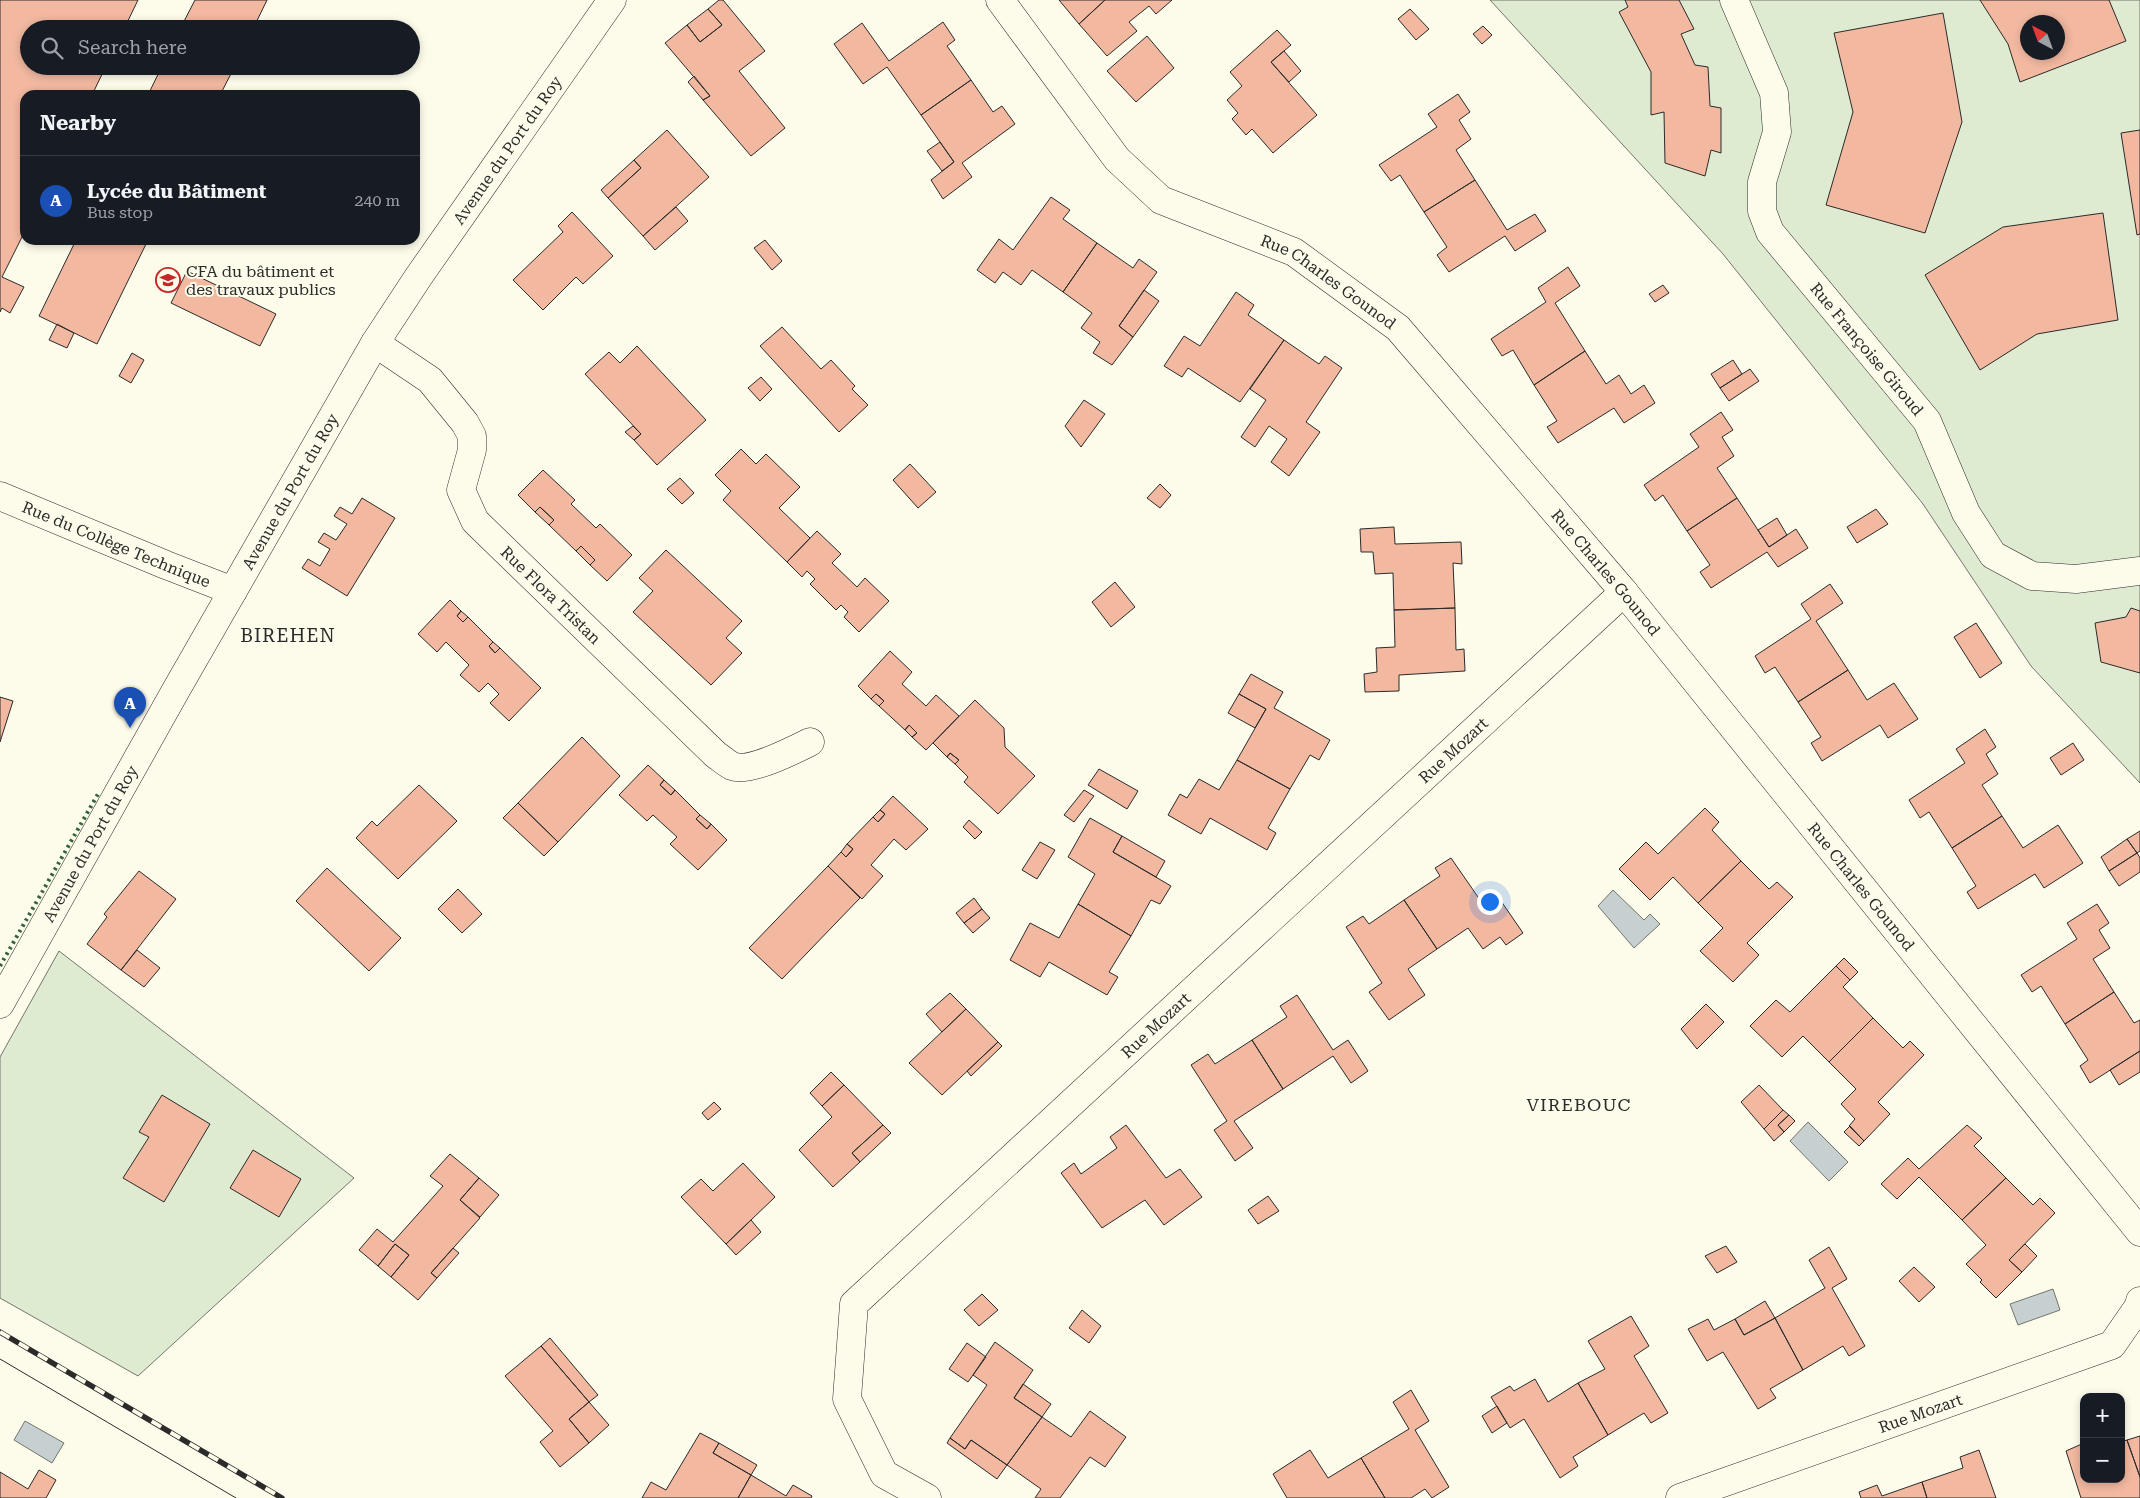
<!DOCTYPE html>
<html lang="en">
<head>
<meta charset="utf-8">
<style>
	:root { --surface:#171b24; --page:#242831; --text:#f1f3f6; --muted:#9ea1a6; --line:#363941; --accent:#ea580c }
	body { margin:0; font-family:"Roboto Serif",serif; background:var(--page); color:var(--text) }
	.controls { position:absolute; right:15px; bottom:15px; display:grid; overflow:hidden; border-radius:10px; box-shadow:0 2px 8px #0003 }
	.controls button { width:45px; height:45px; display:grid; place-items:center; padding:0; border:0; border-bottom:1px solid var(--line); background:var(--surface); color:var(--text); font:25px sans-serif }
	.compass { position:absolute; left:2020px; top:15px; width:45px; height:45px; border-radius:50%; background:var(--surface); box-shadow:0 2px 8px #0003; rotate:319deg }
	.you { position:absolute; left:1489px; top:901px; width:18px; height:18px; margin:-12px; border:4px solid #fff; border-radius:50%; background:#1a73e8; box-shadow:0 0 0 8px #1a73e833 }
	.badge { display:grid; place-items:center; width:32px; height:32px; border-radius:50%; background:var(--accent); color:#fff; font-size:16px; font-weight:700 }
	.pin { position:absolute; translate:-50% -41px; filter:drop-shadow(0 1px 2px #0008) }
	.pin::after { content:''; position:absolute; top:26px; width:18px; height:15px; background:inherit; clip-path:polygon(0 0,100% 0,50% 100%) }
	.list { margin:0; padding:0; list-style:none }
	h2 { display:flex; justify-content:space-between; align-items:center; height:65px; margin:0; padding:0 20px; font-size:21px }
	h2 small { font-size:16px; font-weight:400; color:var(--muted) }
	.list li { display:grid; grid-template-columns:32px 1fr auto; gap:15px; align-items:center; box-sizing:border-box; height:90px; padding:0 20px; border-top:1px solid var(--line) }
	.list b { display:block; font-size:19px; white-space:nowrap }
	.list p { margin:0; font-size:16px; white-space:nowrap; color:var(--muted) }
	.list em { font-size:16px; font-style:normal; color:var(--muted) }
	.icon { flex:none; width:28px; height:28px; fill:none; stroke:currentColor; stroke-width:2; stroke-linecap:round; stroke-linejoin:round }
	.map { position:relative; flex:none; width:2140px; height:1498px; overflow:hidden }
	.search { position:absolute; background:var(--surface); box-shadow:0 2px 8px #0003; left:20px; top:20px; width:400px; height:55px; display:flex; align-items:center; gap:12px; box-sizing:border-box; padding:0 18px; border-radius:28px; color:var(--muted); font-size:19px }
	.panel { position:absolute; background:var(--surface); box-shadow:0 2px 8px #0003; left:20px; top:90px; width:400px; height:155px; border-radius:15px }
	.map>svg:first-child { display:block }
	.green { fill:#deebd1; stroke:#74746e; fill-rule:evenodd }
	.water { fill:#c7d0d0; stroke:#74746e }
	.building { fill:#f2b8a0; stroke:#2b2b2b; fill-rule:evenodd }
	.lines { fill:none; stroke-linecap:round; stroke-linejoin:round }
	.minor-casing { stroke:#2b2b2b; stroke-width:29 }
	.minor { stroke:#fdfbea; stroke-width:28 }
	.tram { stroke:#2b2b2b; stroke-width:1 }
	.rail-casing { stroke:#2b2b2b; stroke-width:5.5 }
	.rail { stroke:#fdfbea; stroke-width:4; stroke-dasharray:11; stroke-linecap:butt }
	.hedge { stroke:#34623c; stroke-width:4; stroke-dasharray:2.5 4; stroke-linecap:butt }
	.labels { text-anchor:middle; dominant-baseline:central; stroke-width:4; stroke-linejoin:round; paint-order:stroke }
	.street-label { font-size:16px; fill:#2b2b2b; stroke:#fdfbea }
	.poi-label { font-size:16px; fill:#2b2b2b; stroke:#fdfbea; text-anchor:start }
	.neighbourhood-label { font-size:18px; letter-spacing:1px; fill:#2b2b2b; stroke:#fdfbea }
	.quarter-label { font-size:19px; letter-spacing:1px; fill:#2b2b2b; stroke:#fdfbea }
</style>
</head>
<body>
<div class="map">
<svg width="2140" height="1498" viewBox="0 0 2140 1498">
	<rect width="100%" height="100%" fill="#fdfbea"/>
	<path class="green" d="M1490,0H2140V783L2031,666L1923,504L1723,254ZM2028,22H2058V52H2028Z
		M59,951L354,1178L138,1376L0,1298V1057Z"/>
	<path class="water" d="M1613,890L1644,920L1650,914L1660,924L1634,948L1598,906Z
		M1808,1122L1848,1162L1829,1181L1790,1141Z
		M2053,1289L2060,1310L2018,1325L2010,1304Z
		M25,1421L64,1443L52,1463L14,1440Z"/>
	<path class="building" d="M0,0H138L124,29H29V66H106L92,95H25V231L2,277L24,287L10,313L2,308L0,312Z
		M195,0H267L253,29H180Z
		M719,0H723L765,51L739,71L785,128L751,156L703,100L710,96L665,43L687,25L700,42L722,25L708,9Z
		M1059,0H1105L1079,24Z
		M1105,0H1172L1156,14L1149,6L1129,22L1137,31L1107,56L1079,24Z
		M1625,0H1679L1694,29L1681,34L1695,65L1708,67L1710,106L1721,108V153L1711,150L1705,176L1665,163L1664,112L1651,115V72L1619,12L1628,7Z
		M1980,0H2109L2126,41L2020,82L2008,44ZM2028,22H2058V52H2028Z
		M708,9L722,25L700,42L687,25Z
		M1410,9L1429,29L1416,40L1398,19Z
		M1943,13L1962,122L1925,233L1826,205L1853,112L1834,33Z
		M943,22L955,40L947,46L971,80L921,115L887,67L863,84L834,44L862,23L889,61Z
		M1483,26L1492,35L1482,44L1473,34Z
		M1277,30L1291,45L1271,62L1317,115L1273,153L1252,129L1246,135L1232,119L1238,113L1227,100L1242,86L1230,72Z
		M1147,36L1174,68L1136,102L1107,71Z
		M1284,51L1301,71L1289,82L1271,62Z
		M162,66H235L220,95H148Z
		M694,76L710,96L703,100L688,82Z
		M971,80L993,112L1002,106L1015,124L962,163L972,177L943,199L931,180L954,162L921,115Z
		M1458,94L1470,112L1459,120L1471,139L1456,150L1475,180L1424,212L1400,175L1391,181L1379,165L1437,127L1428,114Z
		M667,130L709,177L643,236L608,198L641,168L634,160Z
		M2140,130V234L2137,235L2121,133Z
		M940,142L954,162L942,171L927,151Z
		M634,160L641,168L608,198L601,190Z
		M1475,180L1507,230L1535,214L1546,231L1515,251L1505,236L1449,272L1437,255L1447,247L1424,212Z
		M1051,197L1070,210L1063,219L1097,243L1063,292L1032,270L1021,285L1003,272L995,283L977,270L999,239L1013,250Z
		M676,207L688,221L655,250L643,236Z
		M572,212L613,256L583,284L576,277L543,310L513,280L563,232L558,226Z
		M2103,213L2118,320L2037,334L1980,370L1925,275L2003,227Z
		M76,240H148L97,344L39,316Z
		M765,240L782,261L772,270L754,248Z
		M1097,243L1133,268L1139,259L1157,272L1119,326L1133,337L1112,365L1093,353L1100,342L1081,328L1092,313L1063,292Z
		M1568,267L1580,286L1555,303L1585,351L1534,385L1513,350L1502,356L1491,339L1546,302L1538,288Z
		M187,271L276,314L260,346L171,303Z
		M1663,285L1669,293L1655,302L1649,294Z
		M1144,290L1159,301L1133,337L1119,326Z
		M1236,292L1254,305L1248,315L1284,340L1240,402L1188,368L1182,377L1164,366L1184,336L1200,346Z
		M57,324L74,333L67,348L49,340Z
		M782,327L821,369L831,360L855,386L852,389L868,405L839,432L760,346Z
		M1284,340L1319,364L1325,356L1342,368L1306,422L1320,432L1289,476L1271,462L1287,439L1269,426L1255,447L1241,437L1266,400L1250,389Z
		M637,346L706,420L657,465L634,440L641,434L585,374L609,352L620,363Z
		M1585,351L1606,384L1619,375L1631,394L1644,385L1655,403L1624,423L1614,408L1558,443L1547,427L1557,421L1534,385Z
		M132,353L144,360L131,383L119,376Z
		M1733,360L1742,374L1720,388L1711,374Z
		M1750,369L1759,381L1729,401L1720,388Z
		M761,377L772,389L760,401L748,388Z
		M1084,400L1105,414L1081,447L1065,426Z
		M1721,412L1733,430L1722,437L1734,456L1717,468L1737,498L1687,531L1663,495L1655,501L1644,485L1699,447L1690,434Z
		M633,426L641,434L634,440L625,432Z
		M741,449L756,464L766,454L800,487L779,508L810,538L787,562L723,500L731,491L715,475Z
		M910,464L936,492L918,508L893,480Z
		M543,470L575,500L571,504L596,528L600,524L632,555L607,581L590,565L595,560L581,546L576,551L549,525L554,520L540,507L535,512L518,495Z
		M680,478L694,493L682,504L667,489Z
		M1160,484L1171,495L1160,508L1147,498Z
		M362,498L395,518L347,596L302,568L308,559L320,566L330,549L318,542L324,533L336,540L347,524L334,516L340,507L352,514Z
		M1737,498L1769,547L1796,529L1808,548L1778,567L1767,552L1711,588L1700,572L1710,565L1687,531Z
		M540,507L554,520L549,525L535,512Z
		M1876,509L1888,524L1857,543L1847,527Z
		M1777,518L1787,535L1769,547L1758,530Z
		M1394,527L1395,544L1461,542L1462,564L1453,563L1455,608L1394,610L1393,573L1375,574L1373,552H1361L1360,529Z
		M817,531L841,554L832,563L857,587L865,578L889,601L859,632L844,617L848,612L841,605L836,610L810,584L815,579L807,571L802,577L787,562Z
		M581,546L595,560L590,565L576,551Z
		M666,550L742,621L726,638L742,653L711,685L633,612L653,591L639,578Z
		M1115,582L1135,607L1111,627L1092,602Z
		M1830,584L1843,603L1816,621L1848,670L1798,702L1775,667L1765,673L1755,656L1811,619L1801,604Z
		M450,600L461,611L457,616L463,622L468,617L493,642L489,646L495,653L500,648L541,688L509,721L490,703L499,694L488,683L479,692L460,675L469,665L446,642L437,652L418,634Z
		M1455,608L1456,650L1464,649L1465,671L1399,675V691L1365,692L1364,674L1377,672L1376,648L1395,647L1394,610Z
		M2131,608L2140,611V673L2101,662L2095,623L2126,617Z
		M461,611L468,617L463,622L457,616Z
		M1976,623L2002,663L1980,678L1954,637Z
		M493,642L500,648L495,653L489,646Z
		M890,651L912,672L902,684L926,706L936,695L959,716L926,750L912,737L917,733L909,725L905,730L879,706L884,701L876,694L871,699L858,686Z
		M1848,670L1867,700L1894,683L1918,719L1888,738L1880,725L1822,761L1811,743L1821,737L1798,702Z
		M1251,674L1283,692L1274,708L1330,740L1319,760L1310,755L1290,789L1237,760L1266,709L1239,694Z
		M876,694L884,701L879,706L871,699Z
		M1239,694L1266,709L1255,728L1228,713Z
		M0,697L13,701L0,742Z
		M975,700L1004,728L1005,747L1035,776L998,814L964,782L968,777L955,764L959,760L950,753L947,757L933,743Z
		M909,725L917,733L912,737L905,730Z
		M1985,729L1996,747L1986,754L1998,774L1982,785L2002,816L1952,848L1929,812L1920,818L1909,800L1965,763L1956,749Z
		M582,737L620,776L558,842L518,803Z
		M2073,743L2084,760L2061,775L2050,758Z
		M950,753L959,760L955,764L947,757Z
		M1237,760L1290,789L1268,828L1276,833L1267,850L1210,818L1201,834L1168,815L1180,794L1187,798L1199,779L1219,790Z
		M648,765L664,780L660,785L671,795L675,790L700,815L696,819L707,829L711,824L727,840L698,870L670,844L677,837L653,815L647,821L619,795Z
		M1099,769L1138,791L1127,809L1088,785Z
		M664,780L675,790L671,795L660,785Z
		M419,785L457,821L398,879L356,838L372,821L377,826Z
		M1084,790L1094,796L1074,822L1064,815Z
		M893,796L928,829L906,850L894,839L871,865L883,876L862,899L828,866L841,852L846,857L853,849L847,844L873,817L878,822L885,814L880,810Z
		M518,803L558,842L544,856L503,818Z
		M1705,808L1719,822L1712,830L1741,861L1698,903L1673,877L1650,900L1619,869L1646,842L1658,854Z
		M880,810L885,814L878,822L873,817Z
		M700,815L711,824L707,829L696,819Z
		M2002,816L2023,848L2058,825L2083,863L2044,888L2035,874L1978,909L1967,892L1976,886L1952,848Z
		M1090,818L1122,836L1113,852L1171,886L1160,904L1151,900L1131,936L1078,904L1095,874L1068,857Z
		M969,820L982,832L975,839L963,827Z
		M2140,831V851L2137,853L2127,839Z
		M1122,836L1165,861L1156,877L1113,852Z
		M2127,839L2137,853L2109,871L2101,857Z
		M1040,842L1055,850L1037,879L1022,870Z
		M847,844L853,849L846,857L841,852Z
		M2137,853L2140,858V872L2119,886L2109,871Z
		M1451,858L1487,910L1501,901L1523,933L1506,945L1500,937L1483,949L1468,928L1437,949L1404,900L1440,876L1435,868Z
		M1741,861L1769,889L1777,882L1793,897L1747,943L1759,955L1733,982L1700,951L1723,928L1698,903Z
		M828,866L860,898L782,979L749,948Z
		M327,868L401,938L369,971L296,901Z
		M139,871L176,899L121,970L87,944L107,917L104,914Z
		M458,889L482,914L462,933L438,909Z
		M974,898L982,909L964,923L956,913Z
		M1404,900L1437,949L1408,969L1425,995L1389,1020L1369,992L1382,983L1346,927L1363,916L1369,924Z
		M1078,904L1131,936L1109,972L1118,977L1107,995L1049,962L1040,977L1010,960L1030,923L1059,938Z
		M2097,904L2109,923L2099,930L2110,948L2093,959L2114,992L2065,1024L2041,986L2032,992L2021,975L2077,939L2067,923Z
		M982,909L990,918L973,933L964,923Z
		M137,950L160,968L144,987L121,970Z
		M1844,958L1858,972L1850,980L1836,966Z
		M1836,966L1850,980L1843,987L1873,1018L1829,1062L1803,1036L1782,1057L1750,1026L1776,1000L1790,1012Z
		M2114,992L2134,1023L2140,1020V1051L2090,1083L2080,1066L2088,1060L2065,1024Z
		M950,993L966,1009L942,1032L926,1014Z
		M1297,995L1333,1050L1348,1040L1368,1071L1351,1083L1333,1056L1283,1089L1252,1040L1287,1017L1280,1006Z
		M1706,1004L1724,1022L1697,1049L1681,1029Z
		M966,1009L998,1042L942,1095L909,1063Z
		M1873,1018L1903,1048L1910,1041L1924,1055L1878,1102L1890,1114L1864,1141L1849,1126L1855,1119L1841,1104L1856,1089L1829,1062Z
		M1252,1040L1283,1089L1234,1121L1253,1148L1235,1161L1214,1130L1227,1121L1191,1065L1208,1054L1215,1064Z
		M998,1042L1002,1046L971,1076L967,1071Z
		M2140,1051V1072L2119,1085L2110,1070Z
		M831,1072L844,1085L822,1106L810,1093Z
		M844,1085L883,1125L852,1153L860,1162L833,1187L799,1150L832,1117L822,1106Z
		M1759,1085L1783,1110L1764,1129L1741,1102Z
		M162,1095L210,1124L164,1202L123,1178L149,1137L139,1132Z
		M714,1102L721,1109L708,1120L702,1113Z
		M1783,1110L1789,1115L1778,1125L1784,1132L1774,1141L1764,1129Z
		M1789,1115L1795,1121L1784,1132L1778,1125Z
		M883,1125L891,1133L860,1162L852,1153Z
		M1126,1125L1166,1178L1180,1169L1202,1197L1164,1225L1145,1200L1102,1228L1061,1173L1074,1163L1081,1174L1117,1148L1110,1137Z
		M1967,1125L1982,1138L1974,1146L2006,1178L1962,1220L1919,1177L1897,1199L1881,1184L1908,1158L1919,1169Z
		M1850,1126L1864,1141L1859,1146L1844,1132Z
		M253,1150L301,1179L279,1217L230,1188Z
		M450,1154L479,1178L460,1200L480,1218L431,1273L437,1278L418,1300L391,1277L409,1255L395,1244L378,1266L359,1250L377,1229L393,1242L443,1186L430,1176Z
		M743,1163L775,1197L726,1244L681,1197L701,1179L713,1191Z
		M479,1178L499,1195L480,1217L460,1200Z
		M2006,1178L2033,1205L2040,1198L2055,1213L2009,1260L2022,1272L1996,1298L1980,1282L1982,1280L1966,1264L1986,1245L1962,1220Z
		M1268,1196L1279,1211L1258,1224L1248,1210Z
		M751,1220L761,1232L736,1255L726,1244Z
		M395,1244L409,1255L391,1277L378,1266Z
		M2025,1244L2037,1256L2022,1272L2009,1260Z
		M1726,1246L1737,1262L1717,1273L1705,1256Z
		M1829,1247L1847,1279L1832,1288L1865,1346L1849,1356L1843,1346L1803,1370L1775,1318L1825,1288L1809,1260Z
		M453,1248L459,1253L437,1278L431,1273Z
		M1914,1267L1935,1287L1919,1302L1899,1281Z
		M982,1294L998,1310L979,1326L964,1310Z
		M1765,1301L1775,1318L1744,1335L1735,1319Z
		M1082,1310L1101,1326L1089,1343L1069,1328Z
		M1631,1316L1649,1346L1634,1356L1668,1413L1651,1423L1644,1413L1608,1435L1578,1383L1605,1369L1588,1341Z
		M1775,1318L1803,1370L1770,1389L1776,1398L1758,1409L1723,1352L1707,1361L1688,1329L1708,1319L1714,1330L1735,1319L1744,1335Z
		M550,1338L598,1395L589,1402L541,1346Z
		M995,1342L1033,1370L1014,1398L1042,1417L1007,1465L971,1440L965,1449L950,1438L987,1385L973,1375Z
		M967,1343L986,1357L968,1382L949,1369Z
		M541,1346L589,1402L569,1419L589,1443L560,1467L540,1442L553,1431L505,1376Z
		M1535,1379L1548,1402L1578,1383L1608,1435L1573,1457L1578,1466L1560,1478L1524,1419L1510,1428L1491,1397L1510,1386L1514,1391Z
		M1023,1384L1051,1404L1042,1417L1014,1398Z
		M1411,1390L1429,1421L1415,1430L1449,1487L1432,1498L1425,1489L1411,1498H1385L1361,1458L1409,1429L1393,1402Z
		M589,1402L609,1425L589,1443L569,1419Z
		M1497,1406L1507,1423L1492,1433L1482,1416Z
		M1090,1411L1126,1437L1105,1467L1090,1457L1060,1498H1035L1041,1489L1007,1465L1042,1417L1071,1437Z
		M700,1433L719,1443L713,1453L751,1475L738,1498H642L651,1482L666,1490Z
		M2140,1436V1477L2127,1440Z
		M950,1438L965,1449L971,1440L1007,1465L997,1479L947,1443Z
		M2127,1440L2140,1477V1498H2081L2066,1451L2084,1443V1479H2121V1442Z
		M719,1443L757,1465L751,1475L713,1453Z
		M1310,1450L1328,1478L1361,1458L1385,1498H1287L1273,1474Z
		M1979,1450L1996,1498H1927L1922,1482L1963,1468L1960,1457Z
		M39,1470L56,1480L46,1498H0V1472L28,1489Z
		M751,1475L786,1496L793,1485L812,1496L811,1498H738Z
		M1922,1482L1927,1498H1861L1859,1492L1877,1485L1882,1496Z"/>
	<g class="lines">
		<defs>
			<g id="minor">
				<path id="s1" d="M1000,0L1117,159L1161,200L1294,252L1398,328L1624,592L2140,1232"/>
				<path id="s2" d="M1734,0L1774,93L1777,132L1762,182V211L1770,232L1927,421L1966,513L1993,555L2032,576L2076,579L2140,571"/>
				<path id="s3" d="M375,343L430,380L465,423L472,436V450L461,490L475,521L716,755C721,758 726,763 732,766C749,773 794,750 810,742"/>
				<path id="s4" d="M0,496L166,565L233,591"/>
				<path id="s5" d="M0,1004L176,690L375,343L419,276L612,0"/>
				<path id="s6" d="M927,1498L884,1474L847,1399L854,1304L1624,592"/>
				<path id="s7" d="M1680,1498L2112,1345L2139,1306L2140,1301"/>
			</g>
		</defs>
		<use href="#minor" class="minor-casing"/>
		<use href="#minor" class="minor"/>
		<path class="tram" d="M0,1359L236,1498"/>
		<defs>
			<path id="rail" d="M0,1332L282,1498"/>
		</defs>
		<use href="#rail" class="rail-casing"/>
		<use href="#rail" class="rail"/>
		<path class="hedge" d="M0,966L98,794"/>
	</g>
	<defs>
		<symbol id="school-ring" viewBox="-11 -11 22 22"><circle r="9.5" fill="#fdfbea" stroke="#c62828" stroke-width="1.5"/><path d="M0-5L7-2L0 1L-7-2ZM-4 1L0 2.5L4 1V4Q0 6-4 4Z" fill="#c62828"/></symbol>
	</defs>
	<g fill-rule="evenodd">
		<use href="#school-ring" x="154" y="266" width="28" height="28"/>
	</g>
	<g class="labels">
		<g class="street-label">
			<text stroke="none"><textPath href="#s5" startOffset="994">Avenue du Port du Roy</textPath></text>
			<text stroke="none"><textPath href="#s1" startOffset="445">Rue Charles Gounod</textPath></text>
			<text stroke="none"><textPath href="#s2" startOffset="396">Rue Françoise Giroud</textPath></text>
			<text stroke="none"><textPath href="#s5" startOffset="589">Avenue du Port du Roy</textPath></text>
			<text stroke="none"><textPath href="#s4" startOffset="126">Rue du Collège Technique</textPath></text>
			<text stroke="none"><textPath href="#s1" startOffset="850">Rue Charles Gounod</textPath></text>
			<text stroke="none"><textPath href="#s3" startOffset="332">Rue Flora Tristan</textPath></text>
			<text stroke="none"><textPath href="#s6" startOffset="1044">Rue Mozart</textPath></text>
			<text stroke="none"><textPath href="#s5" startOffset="184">Avenue du Port du Roy</textPath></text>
			<text stroke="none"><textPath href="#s1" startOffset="1255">Rue Charles Gounod</textPath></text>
			<text stroke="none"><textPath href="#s6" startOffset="639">Rue Mozart</textPath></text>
			<text stroke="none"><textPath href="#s7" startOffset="255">Rue Mozart</textPath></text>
		</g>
		<g class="poi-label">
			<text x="186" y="271">CFA du bâtiment et<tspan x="186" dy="18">des travaux publics</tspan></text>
		</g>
		<g class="neighbourhood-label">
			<text x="1579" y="1104">VIREBOUC</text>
		</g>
		<g class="quarter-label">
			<text x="288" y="635">BIREHEN</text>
		</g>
	</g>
</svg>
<div class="controls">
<button>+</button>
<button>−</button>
</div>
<svg class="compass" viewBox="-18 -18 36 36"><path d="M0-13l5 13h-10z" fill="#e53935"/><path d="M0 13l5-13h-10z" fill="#9ea1a6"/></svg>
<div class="you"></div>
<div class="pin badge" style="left:130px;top:728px;background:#1a4fb4">A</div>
<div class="search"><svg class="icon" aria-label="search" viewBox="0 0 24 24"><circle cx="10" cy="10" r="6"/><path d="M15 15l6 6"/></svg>Search here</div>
<section class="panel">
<h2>Nearby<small></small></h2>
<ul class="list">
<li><span class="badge" style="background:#1a4fb4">A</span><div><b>Lycée du Bâtiment</b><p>Bus stop</p></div><em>240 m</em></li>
</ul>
</section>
</div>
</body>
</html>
